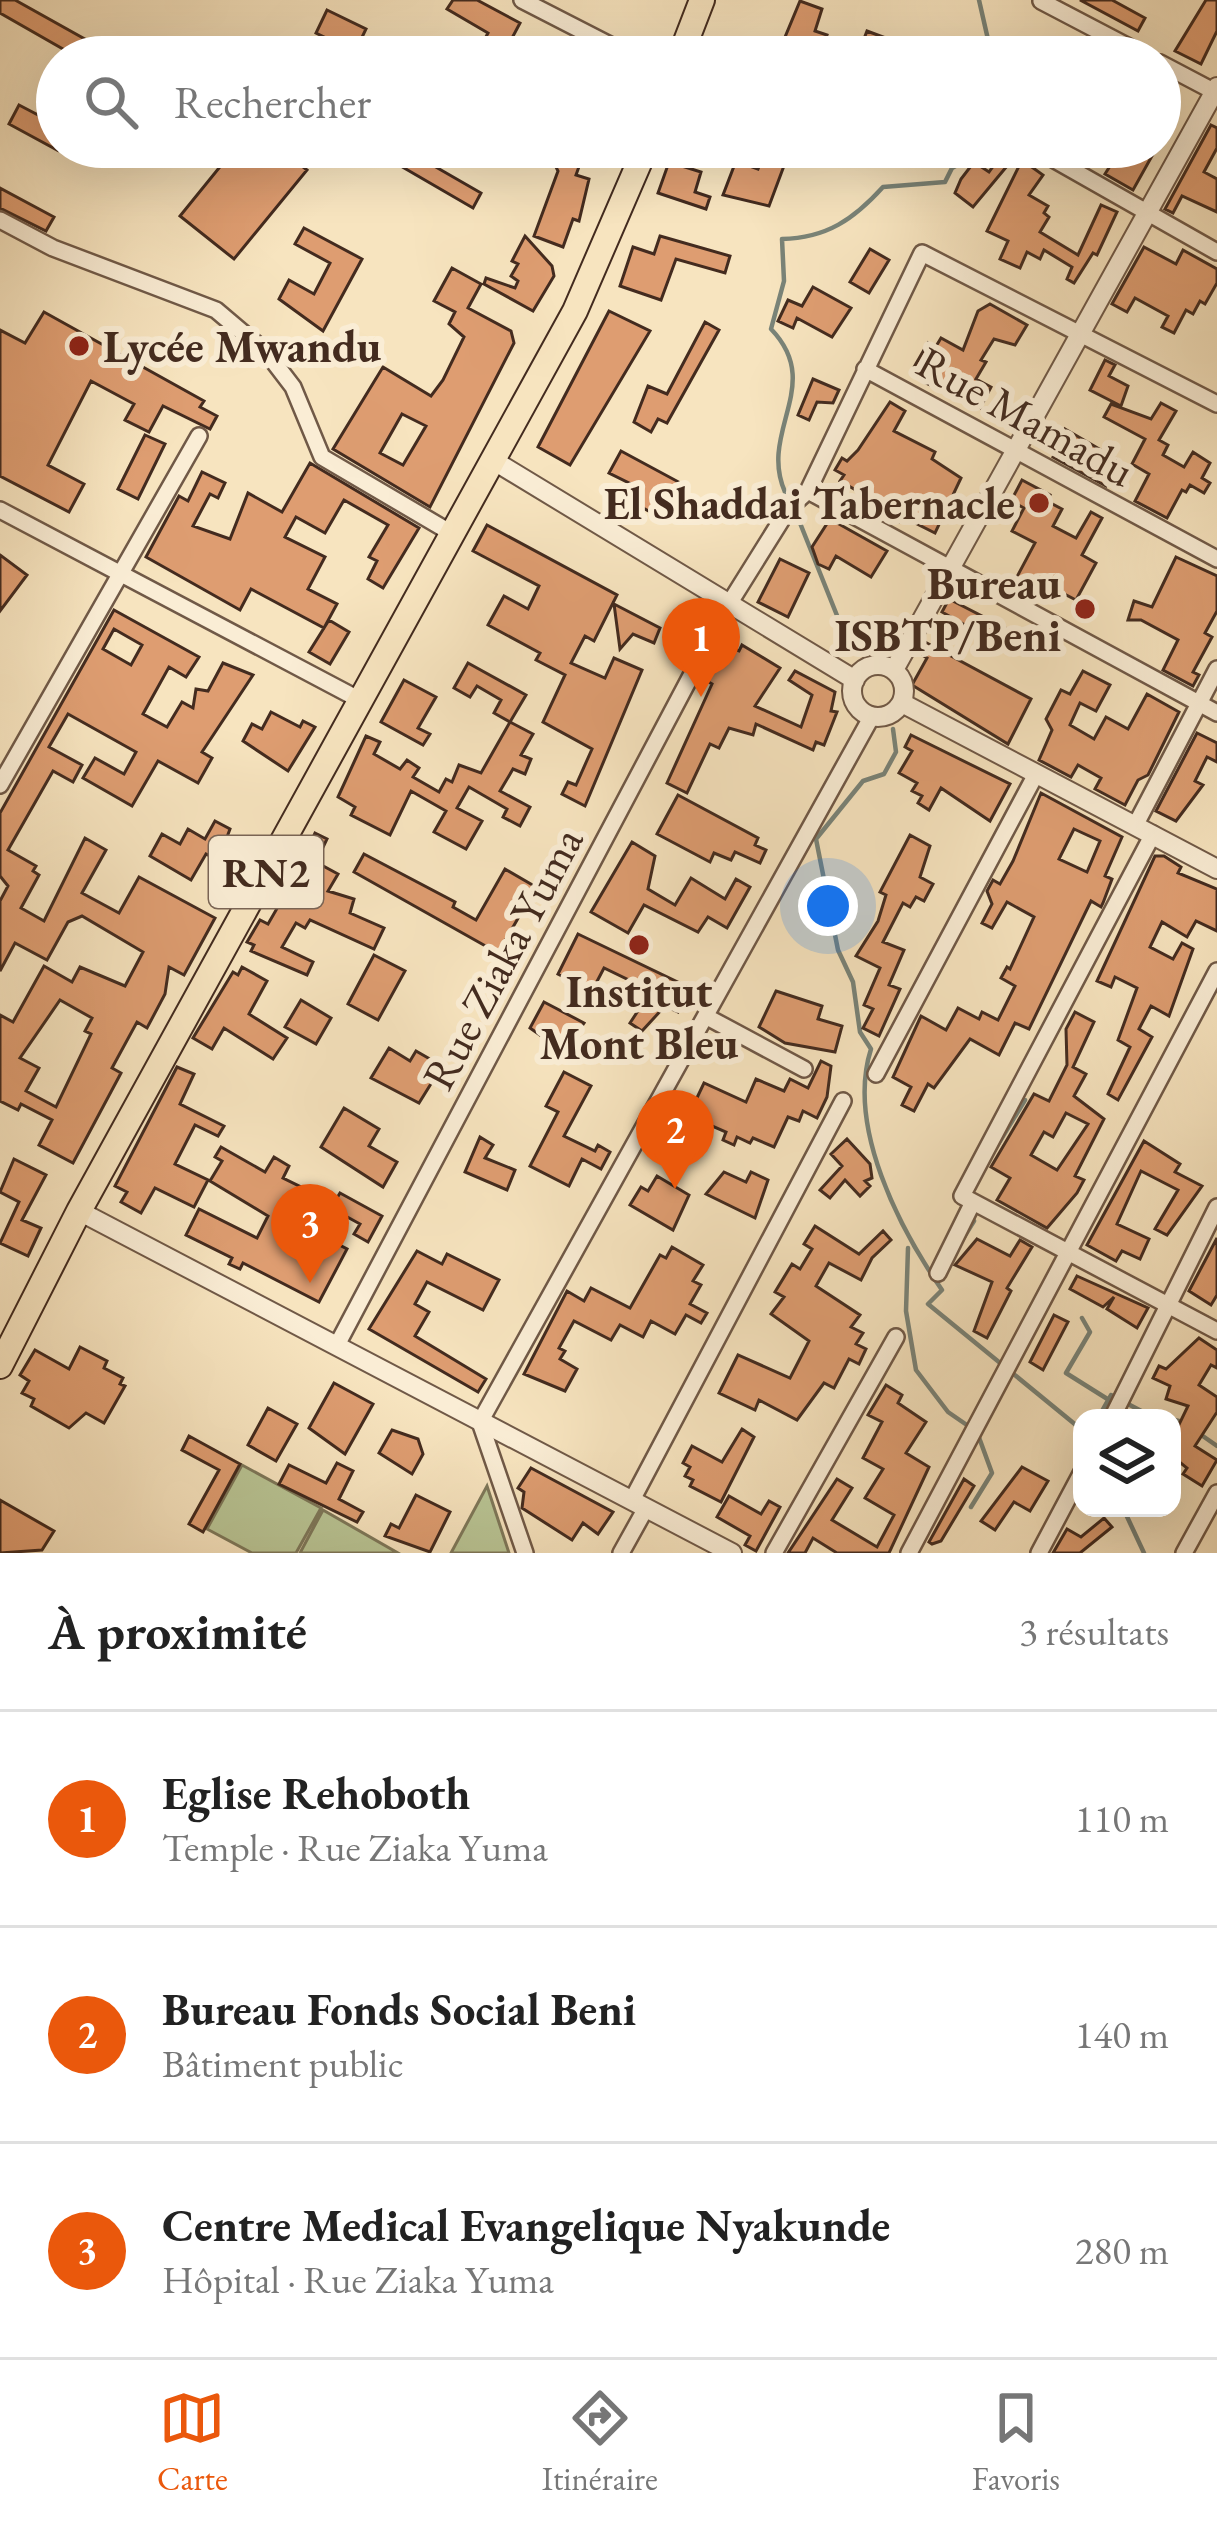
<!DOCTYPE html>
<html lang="fr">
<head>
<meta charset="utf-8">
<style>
	:root { --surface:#fff; --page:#f2f2f2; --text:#222; --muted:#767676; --line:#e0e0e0; --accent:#ea580c }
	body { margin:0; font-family:"EB Garamond",serif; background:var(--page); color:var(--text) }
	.controls { position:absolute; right:36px; bottom:36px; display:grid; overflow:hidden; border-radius:24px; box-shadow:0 12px 48px #0002 }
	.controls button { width:108px; height:108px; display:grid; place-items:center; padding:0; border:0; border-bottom:3px solid var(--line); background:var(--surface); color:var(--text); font:60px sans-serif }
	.you { position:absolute; left:828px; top:906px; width:42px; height:42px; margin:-30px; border:9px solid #fff; border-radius:50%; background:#1a73e8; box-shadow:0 0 0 18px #1a73e833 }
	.badge { display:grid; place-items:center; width:78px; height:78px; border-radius:50%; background:var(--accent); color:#fff; font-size:39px; font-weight:700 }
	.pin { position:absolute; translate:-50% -99px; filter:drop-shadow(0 3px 6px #0008) }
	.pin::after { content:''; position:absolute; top:63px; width:42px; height:36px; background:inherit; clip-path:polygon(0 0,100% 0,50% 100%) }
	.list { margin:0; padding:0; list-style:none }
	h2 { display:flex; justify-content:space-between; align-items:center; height:156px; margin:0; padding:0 48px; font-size:51px }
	h2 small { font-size:39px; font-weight:400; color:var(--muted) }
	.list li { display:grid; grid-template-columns:78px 1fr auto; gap:36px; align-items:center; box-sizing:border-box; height:216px; padding:0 48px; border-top:3px solid var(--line) }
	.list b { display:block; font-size:45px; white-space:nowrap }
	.list p { margin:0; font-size:39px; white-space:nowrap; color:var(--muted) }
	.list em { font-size:39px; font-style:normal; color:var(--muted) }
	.icon { flex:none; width:66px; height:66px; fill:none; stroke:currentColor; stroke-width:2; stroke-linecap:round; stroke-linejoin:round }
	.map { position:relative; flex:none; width:1217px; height:1553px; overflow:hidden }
	.search { position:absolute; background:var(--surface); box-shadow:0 12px 48px #0002; left:36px; right:36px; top:36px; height:132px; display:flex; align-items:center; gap:30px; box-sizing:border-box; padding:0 42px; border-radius:66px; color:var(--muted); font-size:45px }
	.sheet { height:804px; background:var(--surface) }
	nav { display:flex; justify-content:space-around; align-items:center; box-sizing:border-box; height:168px; border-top:3px solid var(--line); background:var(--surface); font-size:33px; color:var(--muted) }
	nav a { display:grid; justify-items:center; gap:6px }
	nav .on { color:var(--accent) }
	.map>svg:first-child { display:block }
	.green { fill:#b9c595; stroke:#7e785a; stroke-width:3 }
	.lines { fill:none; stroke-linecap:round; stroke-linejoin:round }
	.stream { stroke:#798378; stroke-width:4.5 }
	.building { fill:#de9d71; stroke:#432b1f; stroke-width:3; fill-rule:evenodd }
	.minor-casing { stroke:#705947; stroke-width:20 }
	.tertiary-casing { stroke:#705947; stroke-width:22 }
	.trunk-casing { stroke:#432b1f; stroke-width:28 }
	.minor { stroke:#faedd5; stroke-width:15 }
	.tertiary { stroke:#faedd5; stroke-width:18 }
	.trunk { stroke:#f7e4bf; stroke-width:24 }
	.poi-dot { fill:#8f2418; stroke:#faedd5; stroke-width:4.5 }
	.labels { text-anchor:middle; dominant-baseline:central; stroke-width:12; stroke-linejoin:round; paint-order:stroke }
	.shield { fill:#faedd5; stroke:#7a6556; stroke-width:3 }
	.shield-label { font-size:42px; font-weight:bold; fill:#432b1f }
	.poi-label { font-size:45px; font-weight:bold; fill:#432b1f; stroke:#faedd5; text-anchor:end }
	.street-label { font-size:45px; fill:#432b1f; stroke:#faedd5 }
</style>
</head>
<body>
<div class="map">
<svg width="1217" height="1553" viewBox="0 0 1217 1553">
	<rect width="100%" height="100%" fill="#f7e4bf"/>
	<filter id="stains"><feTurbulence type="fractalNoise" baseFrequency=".00167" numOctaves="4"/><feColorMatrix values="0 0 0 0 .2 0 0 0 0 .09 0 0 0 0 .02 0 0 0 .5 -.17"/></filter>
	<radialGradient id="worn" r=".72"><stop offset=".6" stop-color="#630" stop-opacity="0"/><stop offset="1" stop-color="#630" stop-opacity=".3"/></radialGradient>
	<path class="green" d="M242,1465L321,1508L296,1553H252L207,1529Z
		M487,1486L509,1553H451Z
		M323,1510L398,1553H300Z"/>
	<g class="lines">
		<path class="stream" d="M979,0L992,57
			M785,492C758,431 825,385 771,329L784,281L782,239C827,238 854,219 883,187L945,182L952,168L990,147
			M796,513L850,648
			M893,729L896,752L884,774L863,781L816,839L838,950L853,982L860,1032L871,1049C846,1127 900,1229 942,1290L928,1304L1082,1430
			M994,1151L1025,1100
			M961,1242L974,1221
			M908,1248L906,1311L916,1370L948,1412L977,1432L992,1473L971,1507
			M1082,1318L1090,1332L1066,1373L1109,1400
			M1098,1418L1111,1395L1145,1413L1183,1422
			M1197,1432L1217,1446
			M1123,1508L1144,1553"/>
	</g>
	<path class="building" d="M0,0H15L117,57H77L0,13Z
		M453,0H477L520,23L502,57L480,48L488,33L447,9Z
		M1080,0H1112L1145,18L1138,31Z
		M1206,0H1217V31L1201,64L1175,51Z
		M800,1L822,9L815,31L827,35L819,57L778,54Z
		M327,10L366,29L355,52L316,33Z
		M867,31L934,56V57H857Z
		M19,105L57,125V150L9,124Z
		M1211,125L1217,128V148L1204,172L1217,179V212L1182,196L1173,213L1165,209Z
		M236,147H278L307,170L234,259L180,216Z
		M368,147H401L481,193L473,208Z
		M558,147H586L576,175L589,179L579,221L573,219L563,247L534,236L558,171L553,161Z
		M767,147H791L769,206L723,195L736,161L758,169Z
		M1007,147L1017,154L973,207L955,193L961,179L974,162L989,172Z
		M1071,147H1157L1133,190L1105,174L1110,166Z
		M1022,160L1043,175L1029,195L1048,206L1044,213L1049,217L1040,232L1078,255L1101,205L1117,212L1097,255L1093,253L1074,283L1067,279L1072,267L1044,250L1040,259L1027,252L1020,268L1000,259L1008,241L987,231Z
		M669,162L701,172L695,192L710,197L706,209L658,193Z
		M0,188L54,217L46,231L0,208Z
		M304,228L362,259L323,331L279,299L289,280L314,294L330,263L295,244Z
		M525,236L552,266L554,276L533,311L484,284L486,278L515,288L518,281L511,276L518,264L512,261Z
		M660,236L730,256L725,273L676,259L661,300L620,286L633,247L654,254Z
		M1144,247L1176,264L1183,250L1217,269V283L1205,304L1200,301L1193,314L1186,310L1174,333L1162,327L1168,316L1135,298L1127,312L1112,304Z
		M870,249L889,260L869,293L850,282Z
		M452,268L481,284L468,308L511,331L514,343L430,507L333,449L383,367L431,396L443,380L464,337L449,324L455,312L434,301ZM402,414L426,426L403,465L380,453Z
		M813,287L851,308L832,337L797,318L793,328L778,321L788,300L802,306Z
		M990,304L1027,325L1015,345L994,339L981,360L986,362L976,379L991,387L980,408L926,383L929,378L913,369L928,343L935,348L941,338L963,350L978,311Z
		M609,311L650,331L570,465L538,447Z
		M44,312L204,401L200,407L217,416L210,429L163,406L149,432L125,420L134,404L91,381L48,465L84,484L69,512L0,476V330L25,343Z
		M705,322L719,330L667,423L658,419L651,432L634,422L648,386L667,394Z
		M1105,360L1115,365L1109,376L1128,386L1121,406L1090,390Z
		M813,379L839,390L833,403L817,402L809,420L798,415Z
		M890,402L905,411L894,431L935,452L932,459L961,478L935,533L903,517L899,522L862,507L868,497L840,481L844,475L835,470L842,458L847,461L858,450Z
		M1161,403L1176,411L1159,440L1168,445L1163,455L1184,467L1193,452L1210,463L1202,478L1210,483L1204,493L1190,485L1186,492L1182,490L1167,518L1135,501L1149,474L1132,464L1145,439L1104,417L1111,404L1151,419Z
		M1065,429L1120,461L1106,486L1053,457Z
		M145,435L165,444L138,499L118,489Z
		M621,451L686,486L667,521L632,502L639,488L609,473Z
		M310,463L419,528L383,588L368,579L377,561L369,557L388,525L344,500L325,533L296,517L285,537L325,557L308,589L337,604L324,628L251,589L240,610L146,557L179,496L188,501L202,472L225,483L218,498L210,494L193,526L230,539L248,493L282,512Z
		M1022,480L1050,495L1047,501L1062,509L1053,526L1076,538L1091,512L1102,518L1082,555L1096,563L1076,600L1045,584L1037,601L1011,588L1035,543L1012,531L1024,508L1011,501Z
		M830,519L887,551L871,577L836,556L829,569L818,564L812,547Z
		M487,525L617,595L594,641L585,636L571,663L605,678L614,658L642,670L585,806L562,794L568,782L576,785L592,749L543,722L565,675L536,660L540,653L488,625L504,596L528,609L539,586L473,551Z
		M0,555L27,575L0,611Z
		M1176,557L1217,576V611L1205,633L1212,637L1193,672L1199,675L1193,686L1163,670L1178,640L1141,620H1128L1134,601L1152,607Z
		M780,559L809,573L788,617L758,602Z
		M949,599L1007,629L999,644L942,612Z
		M614,604L660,628L654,643L633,634L620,649Z
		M114,610L199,657L186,677L169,667L143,714L167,727L182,702L193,708L196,689L208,691L223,663L253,675L202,752L212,758L198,783L158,761L132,806L83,778L95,758L124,774L136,752L68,714L49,747L82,765L73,782L53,771L8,850L36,866L33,871L39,875L21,908L44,921L85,838L106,850L82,893L119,913L139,877L215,918L184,975L169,967L165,994L147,1028L137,1022L112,1068L121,1073L73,1163L39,1145L52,1120L21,1104L18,1110L0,1101V1015L13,1022L44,966L72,982L80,967L125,986L143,952L82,916L68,922L47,960L15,943L0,971V901L8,886L0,876V813ZM114,629L142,645L131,665L103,649ZM60,1000L92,1018L85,1031L91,1034L56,1107L26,1091L39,1068L20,1058Z
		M329,620L349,632L330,664L309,652Z
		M925,642L1031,699L1008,744L912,685L927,658L919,653Z
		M742,645L780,668L755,706L801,727L812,695L789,680L795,671L835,692L831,711L837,712L824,745L816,742L813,750L756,724L753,735L729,728L719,748L710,744L687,793L667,783L712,684L703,679L714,658L722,663L728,647L739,651Z
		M468,663L526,695L510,722L494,713L501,700L477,686L470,697L454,688Z
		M1083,671L1110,685L1096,711L1080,703L1070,725L1094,739L1106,717L1128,729L1147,694L1179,712L1148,775L1138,780L1125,805L1095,789L1101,778L1078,765L1071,777L1039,760L1052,730L1046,719L1061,690L1070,694Z
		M404,680L436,697L418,728L430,734L423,745L381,722Z
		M271,712L300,727L303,721L315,727L288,771L243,741L252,724L262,729Z
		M510,722L533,734L521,755L531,759L525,774L513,769L500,791L530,807L520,826L503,817L507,809L469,787L457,808L482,821L466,849L434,832L446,811L411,791L390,835L351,815L355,807L338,797L366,736L380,742L374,754L400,769L407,760L419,768L413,777L439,792L446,779L452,782L459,765L481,773Z
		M1197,733L1217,743V762L1207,757L1195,781L1203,785L1176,821L1156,811Z
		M911,735L1010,784L990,821L941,788L929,810L918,803L922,796L912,791L917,783L899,773L912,751L905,747Z
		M1041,793L1122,837L1105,876L1112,879L1103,903L1101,907L1091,901L1029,1029L1015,1023L999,1055L970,1039L934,1088L928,1084L914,1111L902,1105L911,1087L893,1077L921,1016L946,1030L958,1008L979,1019L982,1012L998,1020L1015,986L1001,978L1007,967L1010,969L1034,917L1007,902L992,928L982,923L992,904L987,891L993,880L1000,884L1013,861ZM1074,829L1100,841L1087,872L1059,859Z
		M678,795L758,838L755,845L766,850L760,863L735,852L731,860L714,853L710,862L657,834Z
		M215,821L230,829L227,837L246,848L234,869L206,854L191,880L150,856L162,834L180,844L188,829L205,839Z
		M315,833L327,839L316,862L338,874L328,891L354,899L350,913L384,928L374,949L310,920L305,928L296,923L282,947L313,962L307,975L251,951L254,945L247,942L260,920L268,924L279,905L275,902L283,890L277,886L305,855Z
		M910,835L930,846L920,877L933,884L924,901L916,897L910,907L903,903L883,942L904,950L889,985L900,989L879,1036L863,1028L873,1009L864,1005L880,968L856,956L878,921L886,895L880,892Z
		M632,842L655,856L648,889L675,905L691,878L725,899L736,879L750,887L727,928L708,917L698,932L644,905L628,933L591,912Z
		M364,854L455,902L453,907L476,920L505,869L536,887L498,953L354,872Z
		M1155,856H1164L1181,867L1178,873L1217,889V931L1196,921L1187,937L1162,922L1150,947L1173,959L1182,943L1193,949L1169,1016L1151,1006L1139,1029L1152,1037L1118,1100L1108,1094L1130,1047L1118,1040L1137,988L1115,977L1111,987L1097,981Z
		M578,934L690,988L678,1012L665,1006L642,1031L630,1023L647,997L636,991L639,985L604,968L592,991L558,974Z
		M374,955L405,971L378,1020L348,1004Z
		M242,967L267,981L249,1014L287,1038L273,1059L224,1028L212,1049L193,1038L233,972L238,975Z
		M776,991L822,1006L818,1019L842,1026L835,1052L785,1043L759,1027Z
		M301,1000L331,1018L316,1044L285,1027Z
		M544,1002L584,1023L564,1052L530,1028Z
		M1075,1012L1094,1022L1073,1067L1086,1074L1074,1096L1104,1119L1075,1176L1084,1180L1077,1193L1047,1228L997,1200L1010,1178L991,1167L1034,1094L1049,1101L1067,1065L1066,1029ZM1066,1113L1088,1124L1057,1170L1031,1155L1044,1132L1053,1137Z
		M389,1048L410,1061L416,1051L442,1066L419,1103L371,1078Z
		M821,1061L831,1066L827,1097L817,1118L803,1111L799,1121L788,1117L774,1147L753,1138L750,1143L737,1137L734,1145L723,1140L726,1132L680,1112L686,1098L695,1102L704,1083L746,1102L756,1079L784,1091L790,1079L808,1088Z
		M177,1067L194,1074L180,1104L224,1126L218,1136L195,1125L175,1164L208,1180L194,1207L155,1188L141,1213L121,1202L127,1192L115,1186Z
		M564,1072L591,1086L564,1136L595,1151L598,1145L610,1152L601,1169L582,1159L569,1186L530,1166L558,1112L546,1106Z
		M344,1108L379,1129L369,1146L397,1162L383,1187L321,1147Z
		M480,1137L493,1145L485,1158L515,1170L507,1190L465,1172Z
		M847,1139L870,1164L872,1178L865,1181L870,1186L860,1196L845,1180L830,1198L820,1190L842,1166L831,1154Z
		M1144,1141L1180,1164L1175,1172L1202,1186L1167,1235L1155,1229L1178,1190L1141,1171L1117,1224L1149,1239L1140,1259L1122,1251L1116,1261L1087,1245Z
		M221,1147L265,1172L274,1157L289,1166L283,1178L303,1188L290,1211L305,1219L293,1242L315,1254L324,1237L347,1249L319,1302L243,1263L240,1269L229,1264L232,1258L186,1235L199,1209L257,1238L268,1216L210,1181L222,1161L215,1157Z
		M14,1159L46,1175L22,1220L41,1228L28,1256L0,1243L19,1202L0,1192Z
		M724,1172L746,1182L751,1172L768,1180L755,1218L706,1194Z
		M657,1176L689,1195L673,1230L630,1205L641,1187L648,1191Z
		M340,1193L382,1216L368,1242L354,1234L360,1224L331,1208Z
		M815,1226L859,1254L883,1231L891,1240L872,1258L861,1280L829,1263L816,1286L860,1315L851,1327L863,1333L856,1344L866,1349L859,1364L849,1359L834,1388L824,1383L797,1420L759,1400L755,1410L719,1393L738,1355L790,1378L809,1341L771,1314L784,1297L775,1292L792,1264L800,1269L812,1249L804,1244Z
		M1217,1238V1295L1211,1305L1189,1291Z
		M977,1239L1010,1256L1020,1240L1032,1247L1007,1288L1011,1291L987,1338L974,1331L992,1282L955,1265Z
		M672,1247L703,1265L693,1281L701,1285L690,1304L707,1313L701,1323L686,1315L675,1334L651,1321L643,1337L620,1325L611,1340L574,1321L559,1348L565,1351L560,1359L577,1369L565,1391L524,1374L567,1291L584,1301L591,1288L630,1308L660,1255L666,1258Z
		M417,1251L442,1264L447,1254L499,1280L483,1310L427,1282L415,1304L429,1312L415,1336L486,1379L478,1392L369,1329Z
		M1077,1276L1148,1308L1137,1328L1107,1309L1114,1297L1103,1307L1070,1289Z
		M1054,1315L1068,1322L1043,1370L1030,1362Z
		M1199,1338L1217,1350V1368L1211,1365L1199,1385L1217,1397V1412L1195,1446L1217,1460L1202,1486L1183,1474L1187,1468L1172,1456V1439L1188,1406L1166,1399L1170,1386L1153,1378L1159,1366L1166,1369Z
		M80,1347L107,1361L104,1368L123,1378L120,1384L125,1386L104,1423L86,1413L69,1428L31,1406L34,1399L22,1393L29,1381L20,1375L35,1350L69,1369Z
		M334,1383L373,1404L345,1454L309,1428Z
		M886,1385L902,1395L898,1403L926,1422L906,1453L929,1467L889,1553H837L813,1538L805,1553H788L837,1479L852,1488L832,1520L877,1547L894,1515L865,1498L883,1469L863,1458L882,1422L868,1415Z
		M268,1408L297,1424L276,1461L248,1445Z
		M742,1429L754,1437L721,1502L690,1486L693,1480L685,1476L690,1467L683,1463L692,1446L722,1462Z
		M392,1430L418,1439L423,1454L412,1474L379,1453Z
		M189,1436L240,1464L203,1532L189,1524L219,1470L182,1450Z
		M337,1463L353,1471L339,1499L363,1512L357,1522L279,1484L289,1465L326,1483Z
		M1022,1467L1048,1481L1030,1511L1014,1502L995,1530L981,1521Z
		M531,1468L613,1512L598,1534L583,1523L572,1540L522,1508L524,1492L518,1488Z
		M964,1479L974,1486L941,1541L932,1544L929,1542Z
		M416,1495L450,1512L430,1552L385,1536L391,1524L399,1528Z
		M729,1496L761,1514L769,1501L780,1507L756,1551L745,1545L750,1536L717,1517Z
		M0,1500L54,1531L42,1550L0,1553Z
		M1104,1518L1112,1527L1080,1553H1053L1067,1529L1081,1537Z"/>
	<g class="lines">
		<defs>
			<path id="minor" d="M522,0L633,57
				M1041,1L1148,57
				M1160,63L1217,93
				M1032,147L1217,252
				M0,220L53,248L216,310L267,353L293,387L322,457L453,534
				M865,369L1217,559
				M808,491L1217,713
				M0,510L360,700
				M0,785L199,436
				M1135,826L1217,669
				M1153,834L962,1196L1217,1331
				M707,1017L804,1069
				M876,1074L1035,776
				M938,1273L972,1204
				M337,1345L729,604L789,508L808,491L922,253L1217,404
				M1112,1418L1217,1207
				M632,1500L843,1101
				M525,1553L480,1422L872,716
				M621,1553L646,1508
				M774,1553L896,1337
				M909,1553L1217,971
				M1039,1553L1082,1472
				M1184,1553L1217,1493"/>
			<path id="tertiary" d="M491,459L855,680
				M852 691a26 26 0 1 1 52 0a26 26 0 1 1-52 0Z
				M894,670L1217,87
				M902,703L1217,869
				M79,1211L732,1553"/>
			<path id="trunk" d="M680,57L702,0
				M0,1366L79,1211L575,311L646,147"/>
		</defs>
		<use href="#minor" class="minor-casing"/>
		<use href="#tertiary" class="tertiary-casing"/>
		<use href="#trunk" class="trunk-casing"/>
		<use href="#minor" class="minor"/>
		<use href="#tertiary" class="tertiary"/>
		<use href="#trunk" class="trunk"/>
	</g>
	<g class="poi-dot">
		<circle cx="79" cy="346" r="12"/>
		<circle cx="1039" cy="503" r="12"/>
		<circle cx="1085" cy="609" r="12"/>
		<circle cx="639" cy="945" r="12"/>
	</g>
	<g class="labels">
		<rect class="shield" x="209" y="836" width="114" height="72" rx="9"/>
		<g class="shield-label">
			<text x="266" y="872">RN2</text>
		</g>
		<g class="poi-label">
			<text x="103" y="346" text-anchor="start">Lycée Mwandu</text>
			<text x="1015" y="503">El Shaddai Tabernacle</text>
			<text x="1061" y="583">Bureau<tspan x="1061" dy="52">ISBTP/Beni</tspan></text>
			<text x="639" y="991" text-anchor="middle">Institut<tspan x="639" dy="52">Mont Bleu</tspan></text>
		</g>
		<g class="street-label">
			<text transform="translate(1026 416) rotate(29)">Rue Mamadu</text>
			<text transform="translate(502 958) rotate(-62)">Rue Ziaka Yuma</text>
		</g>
	</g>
	<rect width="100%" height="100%" filter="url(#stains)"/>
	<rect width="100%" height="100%" fill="url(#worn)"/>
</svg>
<div class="controls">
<button><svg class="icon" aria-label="layers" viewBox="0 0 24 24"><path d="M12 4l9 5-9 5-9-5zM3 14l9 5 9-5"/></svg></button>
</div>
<div class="you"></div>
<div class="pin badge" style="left:701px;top:697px">1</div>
<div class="pin badge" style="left:675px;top:1189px">2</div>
<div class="pin badge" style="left:310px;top:1283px">3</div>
<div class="search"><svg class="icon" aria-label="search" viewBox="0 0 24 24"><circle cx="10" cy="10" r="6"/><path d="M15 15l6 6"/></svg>Rechercher</div>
</div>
<section class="sheet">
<h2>À proximité<small>3 résultats</small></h2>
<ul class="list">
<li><span class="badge">1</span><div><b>Eglise Rehoboth</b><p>Temple · Rue Ziaka Yuma</p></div><em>110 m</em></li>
<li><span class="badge">2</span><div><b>Bureau Fonds Social Beni</b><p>Bâtiment public</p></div><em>140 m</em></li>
<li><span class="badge">3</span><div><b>Centre Medical Evangelique Nyakunde</b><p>Hôpital · Rue Ziaka Yuma</p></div><em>280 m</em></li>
</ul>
</section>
<nav>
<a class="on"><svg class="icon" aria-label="map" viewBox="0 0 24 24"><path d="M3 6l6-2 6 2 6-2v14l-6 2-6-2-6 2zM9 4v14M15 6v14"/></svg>Carte</a>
<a><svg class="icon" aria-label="directions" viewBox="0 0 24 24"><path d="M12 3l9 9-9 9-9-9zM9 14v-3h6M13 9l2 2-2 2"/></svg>Itinéraire</a>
<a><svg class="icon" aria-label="saved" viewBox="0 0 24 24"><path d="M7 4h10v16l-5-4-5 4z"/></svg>Favoris</a>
</nav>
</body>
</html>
